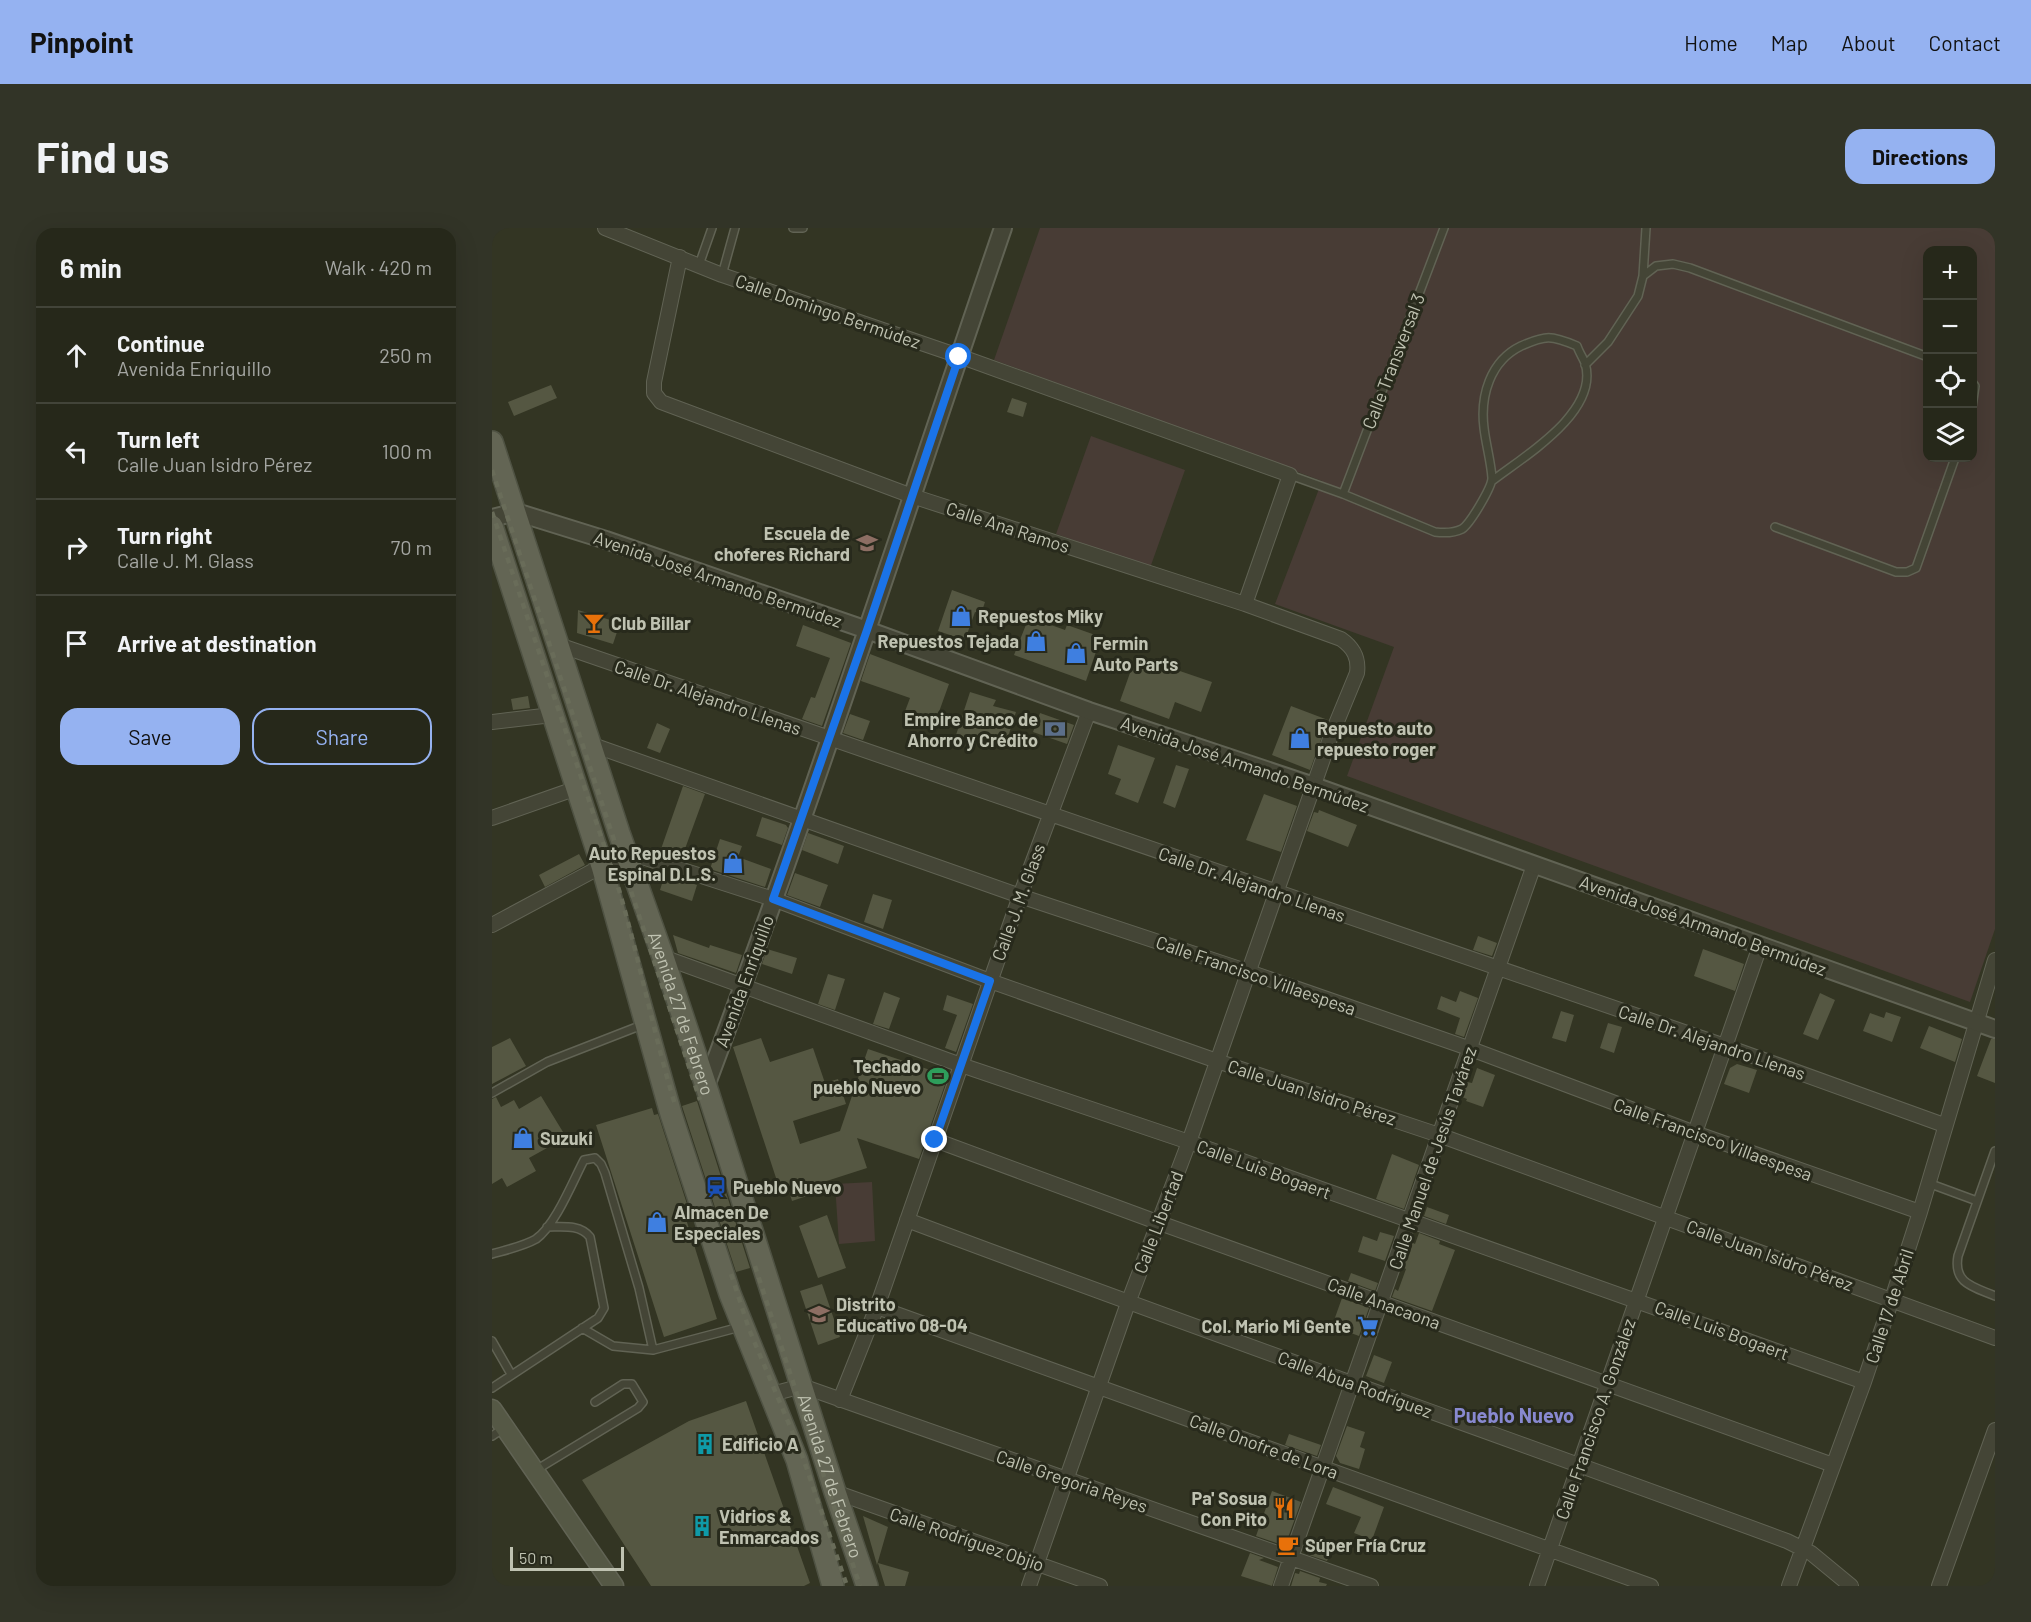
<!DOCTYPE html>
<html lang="en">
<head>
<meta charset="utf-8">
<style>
	:root { --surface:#26281a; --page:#323427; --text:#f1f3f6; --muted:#a4a6a2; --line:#424439; --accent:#95b2f1 }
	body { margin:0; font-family:Barlow,sans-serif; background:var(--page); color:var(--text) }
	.controls { position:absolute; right:18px; top:18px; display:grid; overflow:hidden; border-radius:12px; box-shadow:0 6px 24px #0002 }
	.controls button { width:54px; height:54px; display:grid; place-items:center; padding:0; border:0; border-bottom:2px solid var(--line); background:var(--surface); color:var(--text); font:30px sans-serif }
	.scale { position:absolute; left:18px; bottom:15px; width:114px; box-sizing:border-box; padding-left:6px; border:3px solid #bfc2b1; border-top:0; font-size:16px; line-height:21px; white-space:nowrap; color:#bfc2b1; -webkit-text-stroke:4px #282a1c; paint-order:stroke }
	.stop { position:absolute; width:18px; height:18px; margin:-14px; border:4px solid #1a73e8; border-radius:50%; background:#fff }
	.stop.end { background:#1a73e8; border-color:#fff; box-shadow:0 2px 6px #0008 }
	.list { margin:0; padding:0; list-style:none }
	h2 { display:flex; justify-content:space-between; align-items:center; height:78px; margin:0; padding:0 24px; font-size:26px }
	h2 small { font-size:20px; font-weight:400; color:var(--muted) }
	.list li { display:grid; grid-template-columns:39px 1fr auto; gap:18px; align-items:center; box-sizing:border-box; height:96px; padding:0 24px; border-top:2px solid var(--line) }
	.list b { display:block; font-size:22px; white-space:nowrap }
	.list p { margin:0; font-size:20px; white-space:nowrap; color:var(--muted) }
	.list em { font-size:20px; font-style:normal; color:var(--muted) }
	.actions { display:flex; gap:12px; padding:18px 24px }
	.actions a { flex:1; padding:14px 0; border:2px solid var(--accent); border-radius:18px; text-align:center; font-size:21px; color:var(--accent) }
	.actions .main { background:var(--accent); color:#111 }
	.icon { flex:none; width:33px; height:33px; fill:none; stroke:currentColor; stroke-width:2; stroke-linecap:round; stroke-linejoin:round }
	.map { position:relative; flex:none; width:1503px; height:1358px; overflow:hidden; border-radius:18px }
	header { display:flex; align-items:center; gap:36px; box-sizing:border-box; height:84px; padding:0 30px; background:var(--accent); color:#111 }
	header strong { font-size:28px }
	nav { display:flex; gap:33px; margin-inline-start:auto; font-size:21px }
	.intro { display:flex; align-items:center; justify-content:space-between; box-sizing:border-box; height:144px; padding:0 36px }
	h1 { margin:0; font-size:42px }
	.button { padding:15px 27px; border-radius:18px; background:var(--accent); color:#111; font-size:21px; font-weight:700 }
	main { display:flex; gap:36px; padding:0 36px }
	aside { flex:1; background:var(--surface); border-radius:18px; box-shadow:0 6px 24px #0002 }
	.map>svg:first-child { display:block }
	.green { fill:#483c35; fill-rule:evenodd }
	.building { fill:#555742 }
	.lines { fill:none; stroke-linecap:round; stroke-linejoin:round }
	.service-casing { stroke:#616354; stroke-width:10 }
	.minor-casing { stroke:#616354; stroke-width:16 }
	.tertiary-casing { stroke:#616354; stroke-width:20 }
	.secondary-casing { stroke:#616354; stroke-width:21 }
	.primary-casing { stroke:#4f5243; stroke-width:24 }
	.service { stroke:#444536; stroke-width:7 }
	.minor { stroke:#444536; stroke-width:14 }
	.tertiary { stroke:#444536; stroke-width:16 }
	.secondary { stroke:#555845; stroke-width:18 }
	.primary { stroke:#636554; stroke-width:21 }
	.rail { stroke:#696c59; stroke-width:4.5; stroke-dasharray:6 6; stroke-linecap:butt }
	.route { stroke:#1a73e8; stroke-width:8 }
	.labels { text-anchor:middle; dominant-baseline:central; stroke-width:6; stroke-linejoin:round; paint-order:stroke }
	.street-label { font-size:18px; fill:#bfc2b1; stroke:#282a1c }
	.poi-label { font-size:18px; font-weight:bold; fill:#bfc2b1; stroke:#282a1c; text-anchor:start }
	.neighbourhood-label { font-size:20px; font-weight:bold; fill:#8889d0; stroke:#282a1c }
</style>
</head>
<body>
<header>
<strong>Pinpoint</strong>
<nav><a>Home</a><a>Map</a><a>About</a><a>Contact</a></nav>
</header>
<div class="intro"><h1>Find us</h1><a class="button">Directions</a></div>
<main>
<aside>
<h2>6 min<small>Walk · 420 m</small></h2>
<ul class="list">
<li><svg class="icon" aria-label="ahead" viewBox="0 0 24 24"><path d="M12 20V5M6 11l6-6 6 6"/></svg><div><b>Continue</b><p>Avenida Enriquillo</p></div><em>250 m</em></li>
<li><svg class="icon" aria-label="left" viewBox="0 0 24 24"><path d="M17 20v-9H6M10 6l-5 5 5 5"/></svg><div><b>Turn left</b><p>Calle Juan Isidro Pérez</p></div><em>100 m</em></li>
<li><svg class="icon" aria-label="right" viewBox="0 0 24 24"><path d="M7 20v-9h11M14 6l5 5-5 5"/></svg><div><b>Turn right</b><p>Calle J. M. Glass</p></div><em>70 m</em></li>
<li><svg class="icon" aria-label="arrive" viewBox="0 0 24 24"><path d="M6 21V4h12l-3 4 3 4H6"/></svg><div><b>Arrive at destination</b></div></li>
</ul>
<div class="actions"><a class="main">Save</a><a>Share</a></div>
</aside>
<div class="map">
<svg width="1503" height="1358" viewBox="0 0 1503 1358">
	<rect width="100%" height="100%" fill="#333523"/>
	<path class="green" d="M548,0H1503V701L1478,774L855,548L902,419L783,376L830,253L502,132ZM1436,22H1480V230H1436Z
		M599,208L693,242L658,340L564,306Z
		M380,954L383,1013L347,1016L343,956Z"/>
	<path class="building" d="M59,157L65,170L22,188L16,174Z
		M520,170L535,175L531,189L515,184Z
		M460,362L493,374L489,386L483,384L473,412L446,403Z
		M86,382L128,395L121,416L85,405Z
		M537,389L573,402L575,397L609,409L594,453L522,427Z
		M311,397L359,415L330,498L310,491L319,469L323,470L338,430L304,418Z
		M378,426L457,456L443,495L412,486L418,470L369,453Z
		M644,428L720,454L709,484L683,474L677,491L628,473Z
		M478,464L504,472L501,478L524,484L514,515L492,508L490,516L464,507Z
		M36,468L38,480L21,482L19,471Z
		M799,478L836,492L818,542L780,527Z
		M548,485L582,497L575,516L541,504Z
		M358,486L378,493L371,512L351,505Z
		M165,495L178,501L168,525L155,520Z
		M626,517L663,530L646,575L623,566L629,551L616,546Z
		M684,537L697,541L683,580L671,575Z
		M191,558L213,566L190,629L169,621Z
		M772,566L805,578L789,624L754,612Z
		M827,582L865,597L856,619L815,603L822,584L826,585Z
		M270,589L294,597L296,600L290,617L264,608Z
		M316,605L352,618L346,636L310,622Z
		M228,611L250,618L246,629L279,641L273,659L218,641Z
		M87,626L93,637L53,659L47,647Z
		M303,645L336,657L328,679L295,667Z
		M173,646L205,657L200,673L168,662Z
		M381,666L400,672L391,701L372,694Z
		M181,707L217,720L218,717L250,727L244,745L186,725Z
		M986,708L1005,715L1000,728L981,722Z
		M275,721L305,730L300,746L270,736Z
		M1211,721L1252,736L1243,763L1202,748Z
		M336,746L353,751L343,782L326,776Z
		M968,763L986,770L972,809L963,806L968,790L945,781L949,768L964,774Z
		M392,764L408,770L397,801L381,796Z
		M1328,765L1343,772L1326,812L1311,806Z
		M455,767L481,776L464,824L453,820L465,787L451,782Z
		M1069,783L1082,787L1074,814L1060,810Z
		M1394,784L1409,789L1400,814L1371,803L1378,785L1392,790Z
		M1116,795L1130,799L1122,825L1108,820Z
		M1437,798L1470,811L1463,834L1428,820Z
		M18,810L34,838L0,856V819Z
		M269,810L278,834L321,820L333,855L346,851L354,876L301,893L308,916L348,903L376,821L456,848L427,931L365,910L375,940L316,959L318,967L300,973L294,954L286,956L241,819Z
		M1499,811H1503V855L1485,848Z
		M1245,836L1265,842L1257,865L1232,856L1238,840Z
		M985,840L1003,847L991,879L974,873L975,871L970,869L975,854L980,855Z
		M49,868L71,904L53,915L55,920L37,930L44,943L15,959L10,950L0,956V871L4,869L9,879L22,872L27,881Z
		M205,873L258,1040L244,1044L190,878Z
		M160,880L162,887L166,886L195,976L190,978L225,1091L172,1109L104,897Z
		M900,926L927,937L912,981L884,971Z
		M935,979L957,987L954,996L932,988Z
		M335,987L354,1040L326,1050L307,998Z
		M888,1004L902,1008L893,1033L866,1024L871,1008L885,1013Z
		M927,1005L948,1013L947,1016L963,1022L940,1083L900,1069L903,1061L906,1063L914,1041L910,1039L919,1014L923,1016Z
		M859,1045L886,1055L883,1063L856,1053Z
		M330,1056L348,1109L326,1117L308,1063Z
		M850,1070L877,1080L867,1108L840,1098Z
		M882,1127L900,1134L892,1155L874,1148Z
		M254,1173L318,1355L312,1358H159L90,1252L197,1193Z
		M855,1198L873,1204L868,1219L873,1221L867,1241L848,1235L844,1228Z
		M797,1206L829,1217L825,1228L793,1217Z
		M841,1259L892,1279L880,1312L862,1305L869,1289L834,1276Z
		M780,1263L809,1274L793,1318L764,1308Z
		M371,1288L396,1299L385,1337Z
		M819,1313L840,1320L835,1333L814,1326Z
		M758,1325L772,1330L767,1332L786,1339L780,1358L749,1348Z
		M386,1335L417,1344L413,1358H393Z
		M808,1343L828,1350L827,1354L835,1356L834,1358H799L803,1345L807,1346Z"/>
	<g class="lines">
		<defs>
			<path id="service" d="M301,0H311
				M207,37L220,0
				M230,47L243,0
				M1151,48L1154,0
				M1093,137L1116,114L1146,68L1151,48L1164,38L1181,36L1198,40L1436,129
				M1480,154L1483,158L1480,179
				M798,247L851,266L943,304C951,305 962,305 970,301C978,296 1000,259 1000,250C999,234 994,217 992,200C988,168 998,133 1029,118C1054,107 1059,107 1085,118C1087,124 1091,130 1093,135C1108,184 1031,229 1000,253
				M851,266L952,0
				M1283,299L1404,344H1415L1424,340L1463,230
				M0,865L55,834L150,797
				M1503,923L1466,1028C1461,1056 1482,1059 1503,1068
				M1436,955L1485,973
				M0,1026C14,1022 32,1018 44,1011C63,998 81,953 92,932L103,930L109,936L113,945L147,1060L161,1122L121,1118L90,1100
				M0,1113L19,1146
				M161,1122L248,1099
				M0,1160L106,1090L112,1080L98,1009C88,996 70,999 55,999
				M0,1208L12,1200
				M44,1242L146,1180L151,1174L140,1156H131L103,1174"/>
			<path id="minor" d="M113,0L230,47L467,128L798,247L753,376
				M188,29L162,154V165L169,174L420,268L753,376L849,411C862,420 867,430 865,445L839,508L697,914L636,1075L537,1358
				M67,417L1233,818L1452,897
				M0,494L60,487
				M98,516L528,668L757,744L979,821L1203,905L1428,984
				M0,590L85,560
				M0,697L110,638L135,630L147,628L281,671L498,753L725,833L947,907L1503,1110
				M171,729L469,837L697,914L1372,1154
				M443,912L665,994L1341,1237
				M415,992C707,1102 1002,1205 1295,1313L1319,1325L1359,1358
				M385,1079L1159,1358
				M280,1166L310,1158L879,1358
				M348,1172L385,1079L528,668L597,483
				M343,1264L608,1358
				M789,1358L1042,637
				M1045,1358L1268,718
				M1297,1358L1372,1154L1400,1071L1428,984L1503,732
				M1447,1358L1503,1202"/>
			<path id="tertiary" d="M0,290L24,284L114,312L375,402L597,483L822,558L1503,801
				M214,858C320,575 413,286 511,0"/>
			<path id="secondary" d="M0,1181L122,1358"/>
			<g id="primary">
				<path id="s1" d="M0,214L127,605L171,729L214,858L343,1264L375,1358"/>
				<path d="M0,298L110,638L179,886L238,1066L305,1232L341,1358"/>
			</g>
		</defs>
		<use href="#service" class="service-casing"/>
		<use href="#minor" class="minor-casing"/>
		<use href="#tertiary" class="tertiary-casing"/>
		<use href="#secondary" class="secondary-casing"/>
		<use href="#primary" class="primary-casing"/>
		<use href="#service" class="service"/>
		<use href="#minor" class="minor"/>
		<use href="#tertiary" class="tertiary"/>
		<use href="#secondary" class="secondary"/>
		<use href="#primary" class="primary"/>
		<path class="rail" d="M0,242L208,872
			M0,284L127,662C148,734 162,808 184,880
			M263,1038L368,1358
			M239,1046L257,1101L310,1227L355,1358"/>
	</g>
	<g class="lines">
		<path class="route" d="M443,912L498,753L281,671L375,402L467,129"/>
	</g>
	<defs>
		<symbol id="school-bare" viewBox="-9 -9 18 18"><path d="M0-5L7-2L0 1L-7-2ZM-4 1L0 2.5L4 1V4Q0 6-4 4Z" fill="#8d6e63" stroke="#282a1c" stroke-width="2.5" paint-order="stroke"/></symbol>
		<symbol id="shop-bare" viewBox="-9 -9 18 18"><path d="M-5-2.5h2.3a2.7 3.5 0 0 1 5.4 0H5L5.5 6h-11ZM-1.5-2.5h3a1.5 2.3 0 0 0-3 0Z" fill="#3f7fe0" stroke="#282a1c" stroke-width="2.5" paint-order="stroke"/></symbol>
		<symbol id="bar-bare" viewBox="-9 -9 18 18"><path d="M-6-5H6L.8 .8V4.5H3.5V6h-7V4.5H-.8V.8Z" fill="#e8710a" stroke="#282a1c" stroke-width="2.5" paint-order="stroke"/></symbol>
		<symbol id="bank-bare" viewBox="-9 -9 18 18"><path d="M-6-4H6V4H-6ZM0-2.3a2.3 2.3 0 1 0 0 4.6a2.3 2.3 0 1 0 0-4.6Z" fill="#5c6f8a" stroke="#282a1c" stroke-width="2.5" paint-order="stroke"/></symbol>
		<symbol id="stadium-bare" viewBox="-9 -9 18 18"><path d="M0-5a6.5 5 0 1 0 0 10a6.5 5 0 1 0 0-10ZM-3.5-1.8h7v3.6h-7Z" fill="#2e9e5b" stroke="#282a1c" stroke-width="2.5" paint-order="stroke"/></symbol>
		<symbol id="station-bare" viewBox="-9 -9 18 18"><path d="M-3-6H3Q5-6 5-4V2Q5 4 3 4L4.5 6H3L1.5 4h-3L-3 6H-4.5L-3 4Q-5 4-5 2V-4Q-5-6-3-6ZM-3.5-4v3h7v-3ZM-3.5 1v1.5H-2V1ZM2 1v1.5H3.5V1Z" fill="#1a4fb4" stroke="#282a1c" stroke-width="2.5" paint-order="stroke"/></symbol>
		<symbol id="supermarket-bare" viewBox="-9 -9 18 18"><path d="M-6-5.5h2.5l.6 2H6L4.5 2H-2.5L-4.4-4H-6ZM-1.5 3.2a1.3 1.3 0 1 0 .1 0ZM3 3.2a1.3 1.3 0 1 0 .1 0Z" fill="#3f7fe0" stroke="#282a1c" stroke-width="2.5" paint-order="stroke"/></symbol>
		<symbol id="building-bare" viewBox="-9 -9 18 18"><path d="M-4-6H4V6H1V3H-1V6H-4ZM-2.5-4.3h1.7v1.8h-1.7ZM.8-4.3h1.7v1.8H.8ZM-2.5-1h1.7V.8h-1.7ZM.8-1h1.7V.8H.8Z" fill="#0f9aa8" stroke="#282a1c" stroke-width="2.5" paint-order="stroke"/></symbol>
		<symbol id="restaurant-bare" viewBox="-9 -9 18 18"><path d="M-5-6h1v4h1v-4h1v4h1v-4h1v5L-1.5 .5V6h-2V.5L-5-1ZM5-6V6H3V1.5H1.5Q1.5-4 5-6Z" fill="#e8710a" stroke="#282a1c" stroke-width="2.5" paint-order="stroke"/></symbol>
		<symbol id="cafe-bare" viewBox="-9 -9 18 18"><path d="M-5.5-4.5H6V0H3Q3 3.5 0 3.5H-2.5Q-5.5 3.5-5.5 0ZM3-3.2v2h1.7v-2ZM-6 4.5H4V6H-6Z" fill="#e8710a" stroke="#282a1c" stroke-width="2.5" paint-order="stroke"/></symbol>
	</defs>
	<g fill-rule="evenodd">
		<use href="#school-bare" x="360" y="300" width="30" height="30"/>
		<use href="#shop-bare" x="454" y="373" width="30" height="30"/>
		<use href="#bar-bare" x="87" y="380" width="30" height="30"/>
		<use href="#shop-bare" x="529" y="398" width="30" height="30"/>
		<use href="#shop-bare" x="569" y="410" width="30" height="30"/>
		<use href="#bank-bare" x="548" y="486" width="30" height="30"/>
		<use href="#shop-bare" x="793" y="495" width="30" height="30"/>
		<use href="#shop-bare" x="226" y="620" width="30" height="30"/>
		<use href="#stadium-bare" x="431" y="833" width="30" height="30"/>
		<use href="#shop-bare" x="16" y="895" width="30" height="30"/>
		<use href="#station-bare" x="209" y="944" width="30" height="30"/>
		<use href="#shop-bare" x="150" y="979" width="30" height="30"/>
		<use href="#school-bare" x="312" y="1071" width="30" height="30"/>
		<use href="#supermarket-bare" x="861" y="1083" width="30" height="30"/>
		<use href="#building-bare" x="198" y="1201" width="30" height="30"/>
		<use href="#restaurant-bare" x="777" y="1265" width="30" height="30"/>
		<use href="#building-bare" x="195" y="1283" width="30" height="30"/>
		<use href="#cafe-bare" x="781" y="1302" width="30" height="30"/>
	</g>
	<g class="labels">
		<g class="street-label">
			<text transform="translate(336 83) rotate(19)">Calle Domingo Bermúdez</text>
			<text transform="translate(901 133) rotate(-69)">Calle Transversal 3</text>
			<text transform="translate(516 299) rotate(18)">Calle Ana Ramos</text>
			<text transform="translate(226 351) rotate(19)">Avenida José Armando Bermúdez</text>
			<text transform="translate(216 469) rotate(19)">Calle Dr. Alejandro Llenas</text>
			<text transform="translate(753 536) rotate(19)">Avenida José Armando Bermúdez</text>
			<text transform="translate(760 656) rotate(19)">Calle Dr. Alejandro Llenas</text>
			<text transform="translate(526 674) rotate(-70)">Calle J. M. Glass</text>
			<text transform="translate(1211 697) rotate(20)">Avenida José Armando Bermúdez</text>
			<text transform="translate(764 747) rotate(19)">Calle Francisco Villaespesa</text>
			<text transform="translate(252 753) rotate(-70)">Avenida Enriquillo</text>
			<text stroke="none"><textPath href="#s1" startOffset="602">Avenida 27 de Febrero</textPath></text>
			<text transform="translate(1220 814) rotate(19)">Calle Dr. Alejandro Llenas</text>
			<text transform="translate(820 864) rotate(18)">Calle Juan Isidro Pérez</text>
			<text transform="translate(1221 911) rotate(20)">Calle Francisco Villaespesa</text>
			<text transform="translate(940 930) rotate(-71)">Calle Manuel de Jesús Tavárez</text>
			<text transform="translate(772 941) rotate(20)">Calle Luis Bogaert</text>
			<text transform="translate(666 994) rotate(-69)">Calle Libertad</text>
			<text transform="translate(1278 1027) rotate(20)">Calle Juan Isidro Pérez</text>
			<text transform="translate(892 1075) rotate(20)">Calle Anacaona</text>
			<text transform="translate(1397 1078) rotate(-72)">Calle 17 de Abril</text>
			<text transform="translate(1230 1102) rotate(20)">Calle Luis Bogaert</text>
			<text transform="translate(863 1156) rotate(20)">Calle Abua Rodríguez</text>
			<text transform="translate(1103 1191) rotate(-71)">Calle Francisco A. González</text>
			<text transform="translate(772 1218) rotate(20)">Calle Onofre de Lora</text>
			<text stroke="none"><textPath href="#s1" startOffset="1088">Avenida 27 de Febrero</textPath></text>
			<text transform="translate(580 1253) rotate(19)">Calle Gregoria Reyes</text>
			<text transform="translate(475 1311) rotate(19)">Calle Rodríguez Objío</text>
		</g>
		<g class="poi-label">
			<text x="358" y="305" text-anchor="end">Escuela de<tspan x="358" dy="21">choferes Richard</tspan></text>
			<text x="486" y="388">Repuestos Miky</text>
			<text x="119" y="395">Club Billar</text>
			<text x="527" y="413" text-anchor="end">Repuestos Tejada</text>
			<text x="601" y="415">Fermin<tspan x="601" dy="21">Auto Parts</tspan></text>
			<text x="546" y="491" text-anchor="end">Empire Banco de<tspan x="546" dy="21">Ahorro y Crédito</tspan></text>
			<text x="825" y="500">Repuesto auto<tspan x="825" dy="21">repuesto roger</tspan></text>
			<text x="224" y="625" text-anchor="end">Auto Repuestos<tspan x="224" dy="21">Espinal D.L.S.</tspan></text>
			<text x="429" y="838" text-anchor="end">Techado<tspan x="429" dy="21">pueblo Nuevo</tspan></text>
			<text x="48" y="910">Suzuki</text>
			<text x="241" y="959">Pueblo Nuevo</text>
			<text x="182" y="984">Almacen De<tspan x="182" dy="21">Especiales</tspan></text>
			<text x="344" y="1076">Distrito<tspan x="344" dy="21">Educativo 08-04</tspan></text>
			<text x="859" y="1098" text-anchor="end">Col. Mario Mi Gente</text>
			<text x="230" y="1216">Edificio A</text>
			<text x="775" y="1270" text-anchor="end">Pa' Sosua<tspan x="775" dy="21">Con Pito</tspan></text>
			<text x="227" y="1288">Vidrios &amp;<tspan x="227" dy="21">Enmarcados</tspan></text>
			<text x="813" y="1317">Súper Fría Cruz</text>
		</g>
		<g class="neighbourhood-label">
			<text x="1022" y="1187">Pueblo Nuevo</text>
		</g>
	</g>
</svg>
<div class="controls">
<button>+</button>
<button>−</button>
<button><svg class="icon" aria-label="locate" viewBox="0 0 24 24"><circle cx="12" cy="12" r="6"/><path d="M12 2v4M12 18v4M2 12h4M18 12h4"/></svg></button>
<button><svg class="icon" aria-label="layers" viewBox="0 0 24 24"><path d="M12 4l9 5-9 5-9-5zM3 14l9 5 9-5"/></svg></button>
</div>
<div class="scale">50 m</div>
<div class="stop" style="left:467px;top:129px"></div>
<div class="stop end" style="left:443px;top:912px"></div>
</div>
</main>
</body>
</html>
